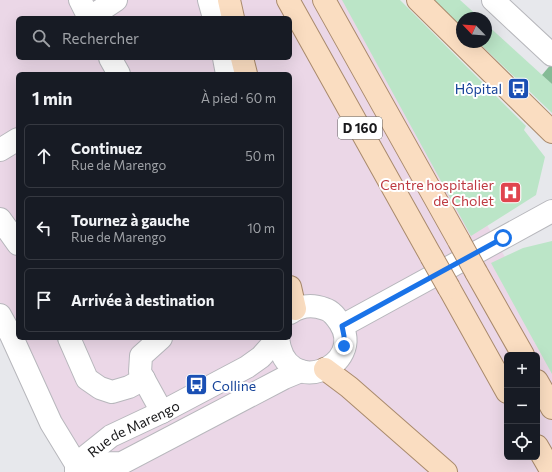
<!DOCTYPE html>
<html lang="fr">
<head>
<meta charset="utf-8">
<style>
	:root { --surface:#171b24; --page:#20242c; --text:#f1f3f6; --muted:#9ea1a6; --line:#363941 }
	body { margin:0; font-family:Commissioner,sans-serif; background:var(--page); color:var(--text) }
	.controls { position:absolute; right:12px; bottom:12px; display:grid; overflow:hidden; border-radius:6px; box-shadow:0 4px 16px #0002 }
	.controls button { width:36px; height:36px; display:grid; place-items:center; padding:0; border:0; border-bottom:1px solid var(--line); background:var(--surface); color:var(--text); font:20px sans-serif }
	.compass { position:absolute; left:456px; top:12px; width:36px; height:36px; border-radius:50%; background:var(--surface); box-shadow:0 4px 16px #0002; rotate:295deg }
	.stop { position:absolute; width:12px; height:12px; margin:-9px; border:3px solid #1a73e8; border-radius:50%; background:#fff }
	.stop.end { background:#1a73e8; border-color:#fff; box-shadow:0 1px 4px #0008 }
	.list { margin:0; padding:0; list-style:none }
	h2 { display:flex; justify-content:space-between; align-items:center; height:52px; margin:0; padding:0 16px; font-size:17px }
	h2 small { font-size:13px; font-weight:400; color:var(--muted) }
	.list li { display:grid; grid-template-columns:26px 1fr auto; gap:12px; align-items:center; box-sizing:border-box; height:64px; margin:0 8px 8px; padding:0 8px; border:1px solid var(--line); border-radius:6px }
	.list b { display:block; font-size:15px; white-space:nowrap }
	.list p { margin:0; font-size:13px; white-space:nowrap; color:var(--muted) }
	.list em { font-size:13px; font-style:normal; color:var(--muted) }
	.icon { flex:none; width:22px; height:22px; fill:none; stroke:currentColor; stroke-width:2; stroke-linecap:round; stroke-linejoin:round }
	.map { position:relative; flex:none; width:552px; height:472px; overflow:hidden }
	.search { position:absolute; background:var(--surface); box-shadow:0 4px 16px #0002; left:16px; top:16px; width:276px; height:44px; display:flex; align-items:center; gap:10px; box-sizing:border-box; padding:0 14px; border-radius:6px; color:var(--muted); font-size:15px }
	.panel { position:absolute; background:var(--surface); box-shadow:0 4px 16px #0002; left:16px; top:72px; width:276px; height:268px; border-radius:6px }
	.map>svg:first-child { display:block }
	.commercial { fill:#ebd7e7; fill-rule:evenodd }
	.green { fill:#bbe5c7 }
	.forest { fill:#85bb96 }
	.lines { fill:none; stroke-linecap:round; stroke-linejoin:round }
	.minor-casing { stroke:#b7b7bc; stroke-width:24 }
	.major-casing { stroke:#a98a6c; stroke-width:24 }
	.minor { stroke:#fff; stroke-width:22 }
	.major { stroke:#faddc1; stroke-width:22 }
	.major-bridge-casing { stroke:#a98a6c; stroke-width:24; stroke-linecap:butt }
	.major-bridge { stroke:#faddc1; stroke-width:22 }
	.route { stroke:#1a73e8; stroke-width:5 }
	.labels { text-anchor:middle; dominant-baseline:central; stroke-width:4; stroke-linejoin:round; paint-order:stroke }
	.shield { fill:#fff; stroke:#5e5e5f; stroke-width:1 }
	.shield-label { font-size:13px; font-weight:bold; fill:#19191b }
	.transit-label { font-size:14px; fill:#164399; stroke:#fff; text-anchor:end }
	.health-label { font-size:14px; fill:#be3a42; stroke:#fff; text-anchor:end }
	.street-label { font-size:14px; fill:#19191b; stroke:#fff }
</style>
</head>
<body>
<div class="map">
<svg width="552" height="472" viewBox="0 0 552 472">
	<rect width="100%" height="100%" fill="#e7e8ec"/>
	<path class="commercial" d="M0,0H361L552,341V472H69L0,302ZM18,18H290V58H18ZM18,74H290V338H18ZM507,355H537V457H507Z"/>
	<path class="green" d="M342,0H400L526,126L524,130L545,157L536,195L471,236Z
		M434,0H460L480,18H462V27Z
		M486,24L552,84V113L478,42H486Z
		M552,241V374L491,263L523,248Z"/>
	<path class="forest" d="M552,63V84L542,75Z"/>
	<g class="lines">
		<defs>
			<g id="minor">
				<path d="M80,0L89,18"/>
				<path d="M209,0L214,18"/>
				<path d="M493,0L552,55"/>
				<path d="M89,18L116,0"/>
				<path d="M110,58L119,74"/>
				<path d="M224,58L227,74"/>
				<path d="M0,150L18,139"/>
				<path d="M0,219L18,244"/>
				<path d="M0,315L11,335L51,423L76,464V472"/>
				<path d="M342,326L552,211"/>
				<path d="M69,338L87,379L100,388L112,392L129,387L144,379"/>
				<path d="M161,338L141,356L140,372L162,412"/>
				<path d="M278,338C285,401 367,366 340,323C336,317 332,311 325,309C312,304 301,305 290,313"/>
				<path d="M76,464L122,463L284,378L301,371"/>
				<path id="s1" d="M76,464L111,436L162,412L247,367L261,357L278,338"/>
			</g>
			<path id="major" d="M229,0L233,18
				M288,0L431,256
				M324,0L459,241
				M418,0L552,132
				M242,58L246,74
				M476,272L523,355
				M290,287L295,309
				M449,288L507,392
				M325,369L349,387L446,472
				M537,381L552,408
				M537,446L552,472"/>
		</defs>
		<use href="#minor" class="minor-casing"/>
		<use href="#major" class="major-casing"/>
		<use href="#minor" class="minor"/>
		<use href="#major" class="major"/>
		<defs>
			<path id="major-bridge" d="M459,241L476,272
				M431,256L449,288"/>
		</defs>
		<use href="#major-bridge" class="major-bridge-casing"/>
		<use href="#major-bridge" class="major-bridge"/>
	</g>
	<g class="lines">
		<path class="route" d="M344,346V336L342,326L503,238"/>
	</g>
	<defs>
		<symbol id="bus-square" viewBox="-11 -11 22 22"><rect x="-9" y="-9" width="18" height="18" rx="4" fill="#1a4fb4" stroke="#fff"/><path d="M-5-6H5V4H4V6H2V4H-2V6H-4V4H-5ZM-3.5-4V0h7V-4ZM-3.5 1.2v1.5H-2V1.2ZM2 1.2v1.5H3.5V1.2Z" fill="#fff"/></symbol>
		<symbol id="hospital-square" viewBox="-11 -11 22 22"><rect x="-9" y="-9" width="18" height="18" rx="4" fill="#e0444e" stroke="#fff"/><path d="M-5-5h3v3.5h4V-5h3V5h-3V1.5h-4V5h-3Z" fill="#fff"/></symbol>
	</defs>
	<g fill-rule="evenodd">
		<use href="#bus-square" x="506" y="76" width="25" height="25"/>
		<use href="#hospital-square" x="498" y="180" width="25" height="25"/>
		<use href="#bus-square" x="184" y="372" width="25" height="25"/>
	</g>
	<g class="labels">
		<rect class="shield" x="338" y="117" width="44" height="22" rx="3"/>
		<g class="shield-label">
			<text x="360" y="128">D 160</text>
		</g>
		<g class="transit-label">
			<text x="502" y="88">Hôpital</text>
			<text x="212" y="385" text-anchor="start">Colline</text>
		</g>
		<g class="health-label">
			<text x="494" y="184">Centre hospitalier<tspan x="494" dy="16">de Cholet</tspan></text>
		</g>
		<g class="street-label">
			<text stroke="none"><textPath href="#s1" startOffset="68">Rue de Marengo</textPath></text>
		</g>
	</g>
</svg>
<div class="controls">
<button>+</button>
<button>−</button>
<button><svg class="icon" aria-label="locate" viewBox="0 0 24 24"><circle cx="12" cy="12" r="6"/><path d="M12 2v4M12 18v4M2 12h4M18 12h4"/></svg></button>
</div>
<svg class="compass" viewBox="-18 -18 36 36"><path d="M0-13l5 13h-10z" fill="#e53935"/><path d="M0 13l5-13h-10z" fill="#9ea1a6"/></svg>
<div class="stop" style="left:503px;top:238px"></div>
<div class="stop end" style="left:344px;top:346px"></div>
<div class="search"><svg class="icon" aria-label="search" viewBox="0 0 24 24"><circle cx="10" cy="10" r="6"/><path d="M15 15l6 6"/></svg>Rechercher</div>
<section class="panel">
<h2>1 min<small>À pied · 60 m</small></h2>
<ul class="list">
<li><svg class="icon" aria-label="ahead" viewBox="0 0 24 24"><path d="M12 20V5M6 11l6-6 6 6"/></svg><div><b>Continuez</b><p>Rue de Marengo</p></div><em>50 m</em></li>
<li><svg class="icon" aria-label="left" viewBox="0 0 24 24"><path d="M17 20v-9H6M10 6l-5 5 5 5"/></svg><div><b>Tournez à gauche</b><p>Rue de Marengo</p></div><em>10 m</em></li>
<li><svg class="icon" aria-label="arrive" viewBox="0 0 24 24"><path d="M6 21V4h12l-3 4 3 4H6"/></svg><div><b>Arrivée à destination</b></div></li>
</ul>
</section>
</div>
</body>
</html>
